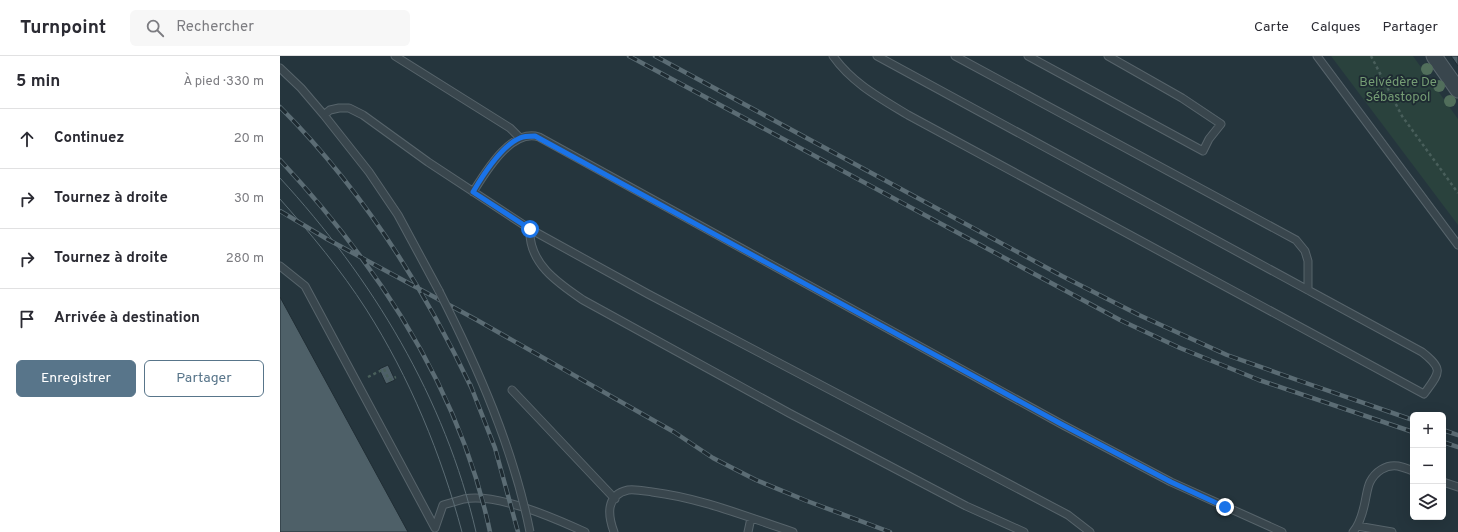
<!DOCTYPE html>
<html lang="fr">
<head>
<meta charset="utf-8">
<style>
	:root { --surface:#fff; --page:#f7f7f7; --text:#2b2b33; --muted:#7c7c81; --line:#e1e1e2; --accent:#58758a }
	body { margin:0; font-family:Overpass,sans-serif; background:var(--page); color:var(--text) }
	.controls { position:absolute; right:12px; bottom:12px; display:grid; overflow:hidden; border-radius:6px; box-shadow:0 4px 16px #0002 }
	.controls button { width:36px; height:36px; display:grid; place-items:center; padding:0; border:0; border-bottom:1px solid var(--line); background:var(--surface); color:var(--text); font:20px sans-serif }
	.stop { position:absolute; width:12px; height:12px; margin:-9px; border:3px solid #1a73e8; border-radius:50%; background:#fff }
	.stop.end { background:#1a73e8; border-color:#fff; box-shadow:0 1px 4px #0008 }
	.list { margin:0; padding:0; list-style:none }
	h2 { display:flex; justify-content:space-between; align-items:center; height:52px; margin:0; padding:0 16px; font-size:17px }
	h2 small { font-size:13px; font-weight:400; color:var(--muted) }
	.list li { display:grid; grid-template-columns:26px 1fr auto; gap:12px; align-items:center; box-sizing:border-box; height:60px; padding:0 16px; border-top:1px solid var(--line) }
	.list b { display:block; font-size:15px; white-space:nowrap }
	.list em { font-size:13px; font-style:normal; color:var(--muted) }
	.actions { display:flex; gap:8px; padding:12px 16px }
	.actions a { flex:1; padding:9px 0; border:1px solid var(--accent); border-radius:6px; text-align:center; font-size:14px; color:var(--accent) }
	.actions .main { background:var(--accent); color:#fff }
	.icon { flex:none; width:22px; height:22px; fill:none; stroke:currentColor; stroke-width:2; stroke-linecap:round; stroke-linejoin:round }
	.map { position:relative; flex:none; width:1178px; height:476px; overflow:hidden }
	header { display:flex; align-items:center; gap:24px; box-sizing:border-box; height:56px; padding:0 20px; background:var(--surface); border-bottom:1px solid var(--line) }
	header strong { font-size:19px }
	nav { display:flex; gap:22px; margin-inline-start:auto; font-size:14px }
	.search { width:280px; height:36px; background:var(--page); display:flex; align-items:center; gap:10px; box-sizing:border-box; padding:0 14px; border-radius:6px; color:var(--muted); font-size:15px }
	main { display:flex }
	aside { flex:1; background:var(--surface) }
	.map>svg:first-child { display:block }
	.green { fill:#2a423d }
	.building { fill:#4e6068; stroke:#202d34 }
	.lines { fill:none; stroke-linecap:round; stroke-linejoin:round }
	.service-casing { stroke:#57646b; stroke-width:9 }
	.minor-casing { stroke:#57646b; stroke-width:17 }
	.path { stroke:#495f5b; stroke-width:2.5; stroke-dasharray:3 3; stroke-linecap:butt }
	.service { stroke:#39464d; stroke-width:7 }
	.minor { stroke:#39464d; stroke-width:15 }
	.tram { stroke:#5b6c74; stroke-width:1 }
	.rail-casing { stroke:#5b6c74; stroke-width:4.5 }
	.rail { stroke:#1e2b32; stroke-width:3; stroke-dasharray:9; stroke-linecap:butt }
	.service-bridge-casing { stroke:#57646b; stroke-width:9; stroke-linecap:butt }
	.service-bridge { stroke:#39464d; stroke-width:7 }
	.tree { fill:#516e5b }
	.route { stroke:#1a73e8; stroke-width:5 }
	.labels { text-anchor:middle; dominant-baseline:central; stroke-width:3.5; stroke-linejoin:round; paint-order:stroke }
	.park-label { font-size:13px; fill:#759d74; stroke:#1e2b32 }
</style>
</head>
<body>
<header>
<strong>Turnpoint</strong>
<div class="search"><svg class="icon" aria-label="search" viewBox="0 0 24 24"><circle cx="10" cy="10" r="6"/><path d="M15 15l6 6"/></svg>Rechercher</div>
<nav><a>Carte</a><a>Calques</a><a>Partager</a></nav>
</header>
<main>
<aside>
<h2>5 min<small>À pied · 330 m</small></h2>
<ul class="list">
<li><svg class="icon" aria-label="ahead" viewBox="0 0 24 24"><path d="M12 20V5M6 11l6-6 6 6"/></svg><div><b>Continuez</b></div><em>20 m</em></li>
<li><svg class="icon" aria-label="right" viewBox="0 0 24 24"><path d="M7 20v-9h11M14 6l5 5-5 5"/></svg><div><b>Tournez à droite</b></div><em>30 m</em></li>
<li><svg class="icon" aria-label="right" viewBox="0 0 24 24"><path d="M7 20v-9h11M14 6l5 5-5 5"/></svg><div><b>Tournez à droite</b></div><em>280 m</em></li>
<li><svg class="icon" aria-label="arrive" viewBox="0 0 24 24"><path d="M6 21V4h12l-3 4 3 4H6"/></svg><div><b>Arrivée à destination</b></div></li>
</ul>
<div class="actions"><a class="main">Enregistrer</a><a>Partager</a></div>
</aside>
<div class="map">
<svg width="1178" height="476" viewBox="0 0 1178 476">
	<rect width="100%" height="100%" fill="#25353d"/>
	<path class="green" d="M1051,0H1133L1178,63V169Z"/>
	<path class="building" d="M1171,0H1178V10Z
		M0,241L128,476H0Z
		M108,309L115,324L106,328L99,313Z"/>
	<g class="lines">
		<defs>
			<path id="service" d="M115,0L230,72L240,82
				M553,0C572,27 600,42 628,59L1144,338C1159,317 1165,314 1142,296L597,0
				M675,0L1016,184L1025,195L1028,205V234
				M748,0L923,95L929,83L941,68L902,42L828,0
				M1037,0L1178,189
				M0,12L21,32L44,59L89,116L118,159L159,235
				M44,59L50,54L59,52H69L83,59L148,106L250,173L368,238L788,459L810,476
				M193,136C205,117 231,72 259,81L783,369L891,426L1002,476
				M250,173C248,207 278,227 303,244L509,357L686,450L744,476
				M0,210L25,230L155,472
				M232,334L335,443
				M1163,426L1178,431
				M1077,470L1112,476
				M155,472L163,449C170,447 177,445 184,443C218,437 274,462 305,476
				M334,476C328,460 325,439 348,434C355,433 365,435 372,436C421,442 467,461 513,476
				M468,476L471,462
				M1073,476C1080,468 1084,452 1086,441C1087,436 1088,430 1090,426C1095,416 1106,408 1118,410C1123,411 1128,413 1133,415"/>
			<path id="minor" d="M1154,0L1178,34"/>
		</defs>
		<use href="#service" class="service-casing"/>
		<use href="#minor" class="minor-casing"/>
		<path class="path" d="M1091,0L1122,60L1178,137
			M88,321L104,313L109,324L116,321"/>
		<use href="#service" class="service"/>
		<use href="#minor" class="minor"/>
		<path class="tram" d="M0,122C92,222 165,342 196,476
			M0,143C31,178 61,214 86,253C130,322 161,398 182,476"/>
		<defs>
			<path id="rail" d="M349,0L840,264L900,292L979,324L1133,376
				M375,0L782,220L859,259L947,299L1023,326L1133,364
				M0,51C81,132 143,230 192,333
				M0,104C98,209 180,333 210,476
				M0,155L47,183L195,263L394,376L433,402L476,424L527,445L610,476
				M190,328L215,392L238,476
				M1163,374L1178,379
				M1163,386L1178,391"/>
		</defs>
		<use href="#rail" class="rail-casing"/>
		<use href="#rail" class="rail"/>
		<defs>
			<path id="service-bridge" d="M159,235C198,312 233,391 250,476"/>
		</defs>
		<use href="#service-bridge" class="service-bridge-casing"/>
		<use href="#service-bridge" class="service-bridge"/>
	</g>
	<g class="tree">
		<circle cx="1147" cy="13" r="6"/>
		<circle cx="1159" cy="30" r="6"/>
		<circle cx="1170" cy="45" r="6"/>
	</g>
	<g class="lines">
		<path class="route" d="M250,173L193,136C203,119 221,90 240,82C244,80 250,80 255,80L783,369L891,426L945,451"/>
	</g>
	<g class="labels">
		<g class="park-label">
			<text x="1118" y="27">Belvédère De<tspan x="1118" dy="15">Sébastopol</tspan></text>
		</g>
	</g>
</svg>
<div class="controls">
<button>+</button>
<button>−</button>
<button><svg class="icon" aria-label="layers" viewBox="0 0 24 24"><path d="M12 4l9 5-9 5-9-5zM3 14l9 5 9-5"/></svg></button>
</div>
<div class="stop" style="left:250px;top:173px"></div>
<div class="stop end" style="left:945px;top:451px"></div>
</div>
</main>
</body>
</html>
